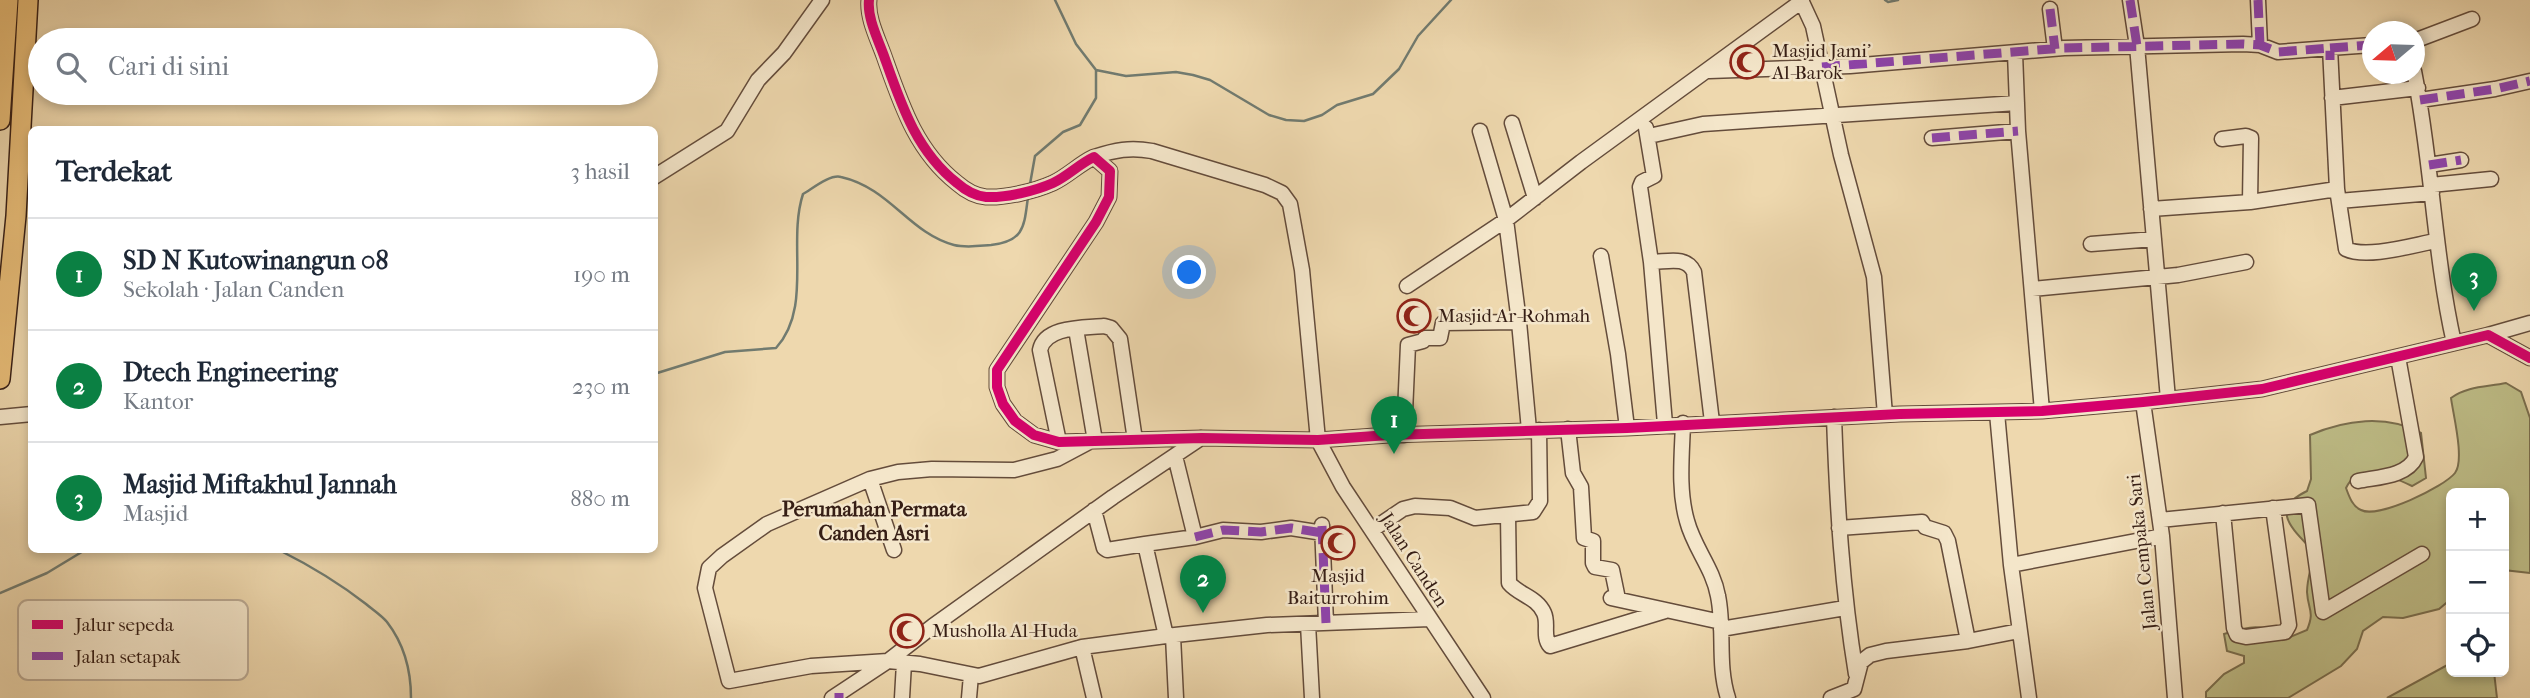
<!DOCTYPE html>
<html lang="id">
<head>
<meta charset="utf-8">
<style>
	:root { --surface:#fff; --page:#f6f6f7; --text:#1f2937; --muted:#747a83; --line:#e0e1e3; --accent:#0b8043 }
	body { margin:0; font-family:"IM FELL French Canon",serif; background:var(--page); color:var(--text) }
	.controls { position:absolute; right:21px; bottom:21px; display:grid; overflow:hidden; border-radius:10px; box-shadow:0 4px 10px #0003 }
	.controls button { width:63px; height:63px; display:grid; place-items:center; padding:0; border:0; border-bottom:2px solid var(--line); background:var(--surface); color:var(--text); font:35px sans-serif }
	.compass { position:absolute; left:2362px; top:21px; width:63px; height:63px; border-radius:50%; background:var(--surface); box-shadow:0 4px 10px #0003; rotate:251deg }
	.you { position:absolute; left:1190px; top:273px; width:24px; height:24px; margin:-18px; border:5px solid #fff; border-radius:50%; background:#1a73e8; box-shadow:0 0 0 10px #1a73e833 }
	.badge { display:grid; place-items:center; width:46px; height:46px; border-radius:50%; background:var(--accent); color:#fff; font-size:23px; font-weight:700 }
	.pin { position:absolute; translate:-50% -58px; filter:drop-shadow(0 2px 4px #0008) }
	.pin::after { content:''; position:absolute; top:37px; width:24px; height:21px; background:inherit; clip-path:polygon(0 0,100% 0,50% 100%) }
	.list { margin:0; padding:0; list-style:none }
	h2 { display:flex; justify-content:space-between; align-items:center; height:91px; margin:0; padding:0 28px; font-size:30px }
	h2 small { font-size:23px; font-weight:400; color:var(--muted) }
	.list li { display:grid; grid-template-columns:46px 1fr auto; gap:21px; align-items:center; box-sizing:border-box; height:112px; padding:0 28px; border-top:2px solid var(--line) }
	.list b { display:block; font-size:26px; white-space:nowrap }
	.list p { margin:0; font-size:23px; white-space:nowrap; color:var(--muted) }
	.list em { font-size:23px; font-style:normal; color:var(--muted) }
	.icon { flex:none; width:38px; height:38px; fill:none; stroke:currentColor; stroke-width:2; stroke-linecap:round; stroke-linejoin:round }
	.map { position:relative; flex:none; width:2530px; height:698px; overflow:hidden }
	.search { position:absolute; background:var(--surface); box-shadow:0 4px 10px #0003; left:28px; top:28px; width:630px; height:77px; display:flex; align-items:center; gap:18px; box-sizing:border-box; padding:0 24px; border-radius:38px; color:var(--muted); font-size:26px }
	.panel { position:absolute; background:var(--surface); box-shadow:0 4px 10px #0003; left:28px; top:126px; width:630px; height:427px; border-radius:10px }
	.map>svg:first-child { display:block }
	.green { fill:#bebd87; stroke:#7a6e4e; stroke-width:2 }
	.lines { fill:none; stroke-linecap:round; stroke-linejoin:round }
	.stream { stroke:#717b70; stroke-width:2.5 }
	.minor-casing { stroke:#644c3b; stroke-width:17 }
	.highway-casing { stroke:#361e15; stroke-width:22 }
	.minor { stroke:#f4e6ca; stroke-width:14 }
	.highway { stroke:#e7bc77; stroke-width:19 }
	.quiet { stroke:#8e44ad; stroke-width:9; stroke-dasharray:18 9; stroke-linecap:butt }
	.cycleway-casing { stroke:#f4e6ca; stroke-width:15 }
	.cycleway { stroke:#d6006c; stroke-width:10 }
	.labels { text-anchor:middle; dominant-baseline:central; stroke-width:5; stroke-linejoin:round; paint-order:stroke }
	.poi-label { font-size:19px; fill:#361e15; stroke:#f4e6ca; text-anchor:start }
	.street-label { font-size:19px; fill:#361e15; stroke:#f4e6ca }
	.neighbourhood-label { font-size:21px; font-weight:bold; fill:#361e15; stroke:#f4e6ca }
	.key { fill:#f4e6ca; stroke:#bbaa94; stroke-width:2 }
	.key-label { font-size:19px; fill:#361e15 }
</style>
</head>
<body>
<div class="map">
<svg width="2530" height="698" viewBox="0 0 2530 698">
	<rect width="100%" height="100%" fill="#eed8ae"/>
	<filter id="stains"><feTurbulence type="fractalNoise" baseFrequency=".00286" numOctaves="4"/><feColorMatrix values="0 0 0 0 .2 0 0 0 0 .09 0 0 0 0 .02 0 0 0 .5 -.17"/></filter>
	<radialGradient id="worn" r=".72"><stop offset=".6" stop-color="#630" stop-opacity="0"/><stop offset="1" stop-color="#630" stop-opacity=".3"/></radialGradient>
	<path class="green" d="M2506,383L2521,392L2530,418V573L2504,570V493H2451V599L2439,609L2403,618L2383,617L2363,631L2357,649L2341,666L2288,698H2206V692L2224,674L2244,663V656L2227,651L2224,634C2246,627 2267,621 2283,640L2307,630C2315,611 2308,610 2307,592C2307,579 2312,565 2314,552C2295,531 2267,510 2307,491L2311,479L2310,435C2345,420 2386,414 2421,433L2426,478L2412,486C2391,476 2359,461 2346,488C2349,496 2352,506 2361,510C2378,519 2444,487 2455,473C2465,460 2453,414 2451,398C2467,386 2487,387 2506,383Z
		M2451,663V672H2494L2497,698H2387Z"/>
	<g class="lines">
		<path class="stream" d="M1055,0L1076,44L1096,70L1126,76L1176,72L1193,75L1210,80L1269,115L1286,120L1304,121L1322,115L1337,105L1373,94L1399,69L1418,36L1451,0
			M1885,0L1888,2L1898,0
			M1030,184L1035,156L1063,132L1080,125L1096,98V70
			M654,374L725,352L776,348C813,307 787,243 803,194C812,189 830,174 841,177C890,188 909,233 954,245C966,248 978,246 991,245C1025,241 1024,226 1028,197
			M279,550C309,565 339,583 366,604C373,610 381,615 387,622C404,644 411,670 411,698
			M0,593L47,573L85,550"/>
		<defs>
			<path id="minor" d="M869,0C867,18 878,39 884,56C901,104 916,151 957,183C965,190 975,196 986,197C1006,198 1035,191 1053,183C1068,176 1079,164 1094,157L1110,171L1109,197L1096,222L997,370V387L1003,404L1015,421L1034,435L1059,442L1202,438L1318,440L1389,435L1627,428L1900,414L2042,411L2143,402L2262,389L2488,335L2530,358
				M1801,0L1813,26L1841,155L1874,277L1885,415
				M2130,0L2137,46L2168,399
				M2258,0L2260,45
				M2050,9L2055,49
				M2414,41L2472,19
				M2330,48L2372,45
				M2015,53L2018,131L2042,411
				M1709,71L1850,66L2064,48L2243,44L2260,45L2278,52L2330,48L2337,189L2346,249C2367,259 2413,245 2436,241
				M2414,71C2432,161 2434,254 2454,343
				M2332,98L2418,88
				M2420,100L2495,89L2530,81
				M1512,123L1535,198
				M1646,128L1654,176L1642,182L1640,187L1651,262L1665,424
				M1480,131L1506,220L1519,322L1529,430
				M1649,136L1703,124L2017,103
				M1932,138L2018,131
				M2222,139L2246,136L2251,138L2250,202
				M1094,157C1115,150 1130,147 1152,151L1265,185L1282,193L1290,204L1302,270L1318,440L1343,487L1483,698
				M2429,165L2461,160
				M654,177L727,131L758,80L784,53L822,0
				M2431,185L2491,179
				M2339,201L2432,193
				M2151,209L2250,202L2337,189
				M2091,244L2154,239
				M1601,256L1618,354L1627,428
				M1651,262C1667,262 1686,255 1694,272L1712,422
				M1407,286L1506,220L1581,162L1802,1
				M2032,289L2178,275L2246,262
				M1076,329L1095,441
				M2488,335L2530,323
				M2143,402L2162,536L2175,698
				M1997,413L2011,565L2029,698
				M0,417L32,414
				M1834,417C1837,504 1842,589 1856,674
				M1683,423C1682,455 1678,490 1687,521C1694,548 1713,568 1718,596C1725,630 1717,664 1728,698
				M1568,429L1573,473L1581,487L1584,538L1593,541V563L1595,567L1612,570L1618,599
				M1404,435L1408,345L1423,341L1425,338H1440L1443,323L1519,322
				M1059,442L1040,350C1045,326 1083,328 1104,326L1111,328L1120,339L1135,440
				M1089,442L1057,459L1014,470L932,469L898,472L870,479L767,524L722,556L709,568L705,588L729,681L811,666L888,661L920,664L979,676L1082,647L1166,636L1267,625L1430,619
				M870,479L894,550
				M2358,481C2377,477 2407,477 2416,457L2398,357
				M1094,510L1104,548L1107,550L1145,544
				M2223,513L2234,628L2237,635L2246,637L2285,632L2289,625L2273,508
				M1508,515L1509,583C1519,595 1537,597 1544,613C1549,624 1542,636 1550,646L1665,611
				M2160,520L2308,505L2323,612L2422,554
				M1322,525L1326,623
				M1839,528L1922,522L1925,527L1944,533L1948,541L1968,641
				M1372,530L1403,509L1415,506L1450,508L1475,518L1533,512L1540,501L1539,430
				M1195,537L1223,530L1261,532L1291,528L1323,533
				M2011,565L2162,536
				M1611,598L1721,622
				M1308,624L1312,698
				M1721,629L1845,608
				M1166,636L1145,544L1195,537L1175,456
				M1173,636L1176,698
				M1082,647L1094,698
				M832,698L888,661L933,626L1113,497L1201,438
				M902,698L904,663
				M969,698L971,675
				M1831,698L1854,689L1861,662L1870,655L1886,651L1968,641L2019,631"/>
			<path id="highway" d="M0,120L8,0
				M0,379L16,216L28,0"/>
		</defs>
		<use href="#minor" class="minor-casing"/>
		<use href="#highway" class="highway-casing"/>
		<use href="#minor" class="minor"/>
		<use href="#highway" class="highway"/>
		<path class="quiet" d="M2130,0L2137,46
			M2258,0L2260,45
			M2050,9L2055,49
			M2330,48L2372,45
			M1822,67L2064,48L2243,44L2260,45L2278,52L2330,48V60
			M2420,100L2495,89L2530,81
			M1932,138L2018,131
			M2429,165L2461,160
			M1322,526L1326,623
			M1195,537L1223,530L1261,532L1291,528L1323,533
			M839,693V698"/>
		<defs>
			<path id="cycleway" d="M869,0C867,18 878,39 884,56C901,104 916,151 957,183C965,190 975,196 986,197C1006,198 1035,191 1053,183C1068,176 1079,164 1094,157L1110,171L1109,197L1096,222L997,370V387L1003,404L1015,421L1034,435L1059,442L1202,438L1318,440L1389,435L1627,428L1900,414L2042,411L2143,402L2262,389L2488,335L2530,358"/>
		</defs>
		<use href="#cycleway" class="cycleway-casing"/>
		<use href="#cycleway" class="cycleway"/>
	</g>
	<defs>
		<symbol id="mosque-ring" viewBox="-11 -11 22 22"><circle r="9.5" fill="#f4e6ca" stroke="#8f2418" stroke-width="1.5"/><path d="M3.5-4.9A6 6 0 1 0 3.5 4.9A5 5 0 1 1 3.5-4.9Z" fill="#8f2418"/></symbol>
	</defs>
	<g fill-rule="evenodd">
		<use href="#mosque-ring" x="1728" y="43" width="38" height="38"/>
		<use href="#mosque-ring" x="1395" y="297" width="38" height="38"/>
		<use href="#mosque-ring" x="1319" y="524" width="38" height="38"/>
		<use href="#mosque-ring" x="888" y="612" width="38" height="38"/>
	</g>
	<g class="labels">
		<g class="poi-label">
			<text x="1772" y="51">Masjid Jami'<tspan x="1772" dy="22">Al-Barok</tspan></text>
			<text x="1438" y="316">Masjid Ar-Rohmah</text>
			<text x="1338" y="576" text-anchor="middle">Masjid<tspan x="1338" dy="22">Baiturrohim</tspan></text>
			<text x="932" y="631">Musholla Al-Huda</text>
		</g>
		<g class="street-label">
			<text transform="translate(2142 552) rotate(-96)">Jalan Cempaka Sari</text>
			<text transform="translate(1414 560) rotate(57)">Jalan Canden</text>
		</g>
		<g class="neighbourhood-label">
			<text x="874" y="509">Perumahan Permata<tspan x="874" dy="24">Canden Asri</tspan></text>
		</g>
	</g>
	<rect x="18" y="600" width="230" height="80" rx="10" class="key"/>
	<rect x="32" y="620" width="31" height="9" fill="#d6006c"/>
	<rect x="32" y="652" width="31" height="8" fill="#8e44ad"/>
	<g class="key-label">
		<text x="75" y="631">Jalur sepeda</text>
		<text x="75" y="663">Jalan setapak</text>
	</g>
	<rect width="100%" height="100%" filter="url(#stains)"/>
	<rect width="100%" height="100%" fill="url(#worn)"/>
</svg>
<div class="controls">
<button>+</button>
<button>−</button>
<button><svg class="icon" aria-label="locate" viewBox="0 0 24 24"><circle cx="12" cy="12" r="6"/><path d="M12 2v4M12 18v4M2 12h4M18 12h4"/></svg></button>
</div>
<svg class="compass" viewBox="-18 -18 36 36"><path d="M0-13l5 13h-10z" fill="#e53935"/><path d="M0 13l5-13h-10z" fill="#747a83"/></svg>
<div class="you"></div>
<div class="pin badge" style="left:1394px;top:454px">1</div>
<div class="pin badge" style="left:1203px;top:613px">2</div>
<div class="pin badge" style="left:2474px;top:311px">3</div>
<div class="search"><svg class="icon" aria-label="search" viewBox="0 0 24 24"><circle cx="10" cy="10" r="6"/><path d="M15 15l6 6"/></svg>Cari di sini</div>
<section class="panel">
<h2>Terdekat<small>3 hasil</small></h2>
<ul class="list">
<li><span class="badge">1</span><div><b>SD N Kutowinangun 08</b><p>Sekolah · Jalan Canden</p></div><em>190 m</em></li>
<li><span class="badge">2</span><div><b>Dtech Engineering</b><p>Kantor</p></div><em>230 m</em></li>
<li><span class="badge">3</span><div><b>Masjid Miftakhul Jannah</b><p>Masjid</p></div><em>880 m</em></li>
</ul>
</section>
</div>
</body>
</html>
